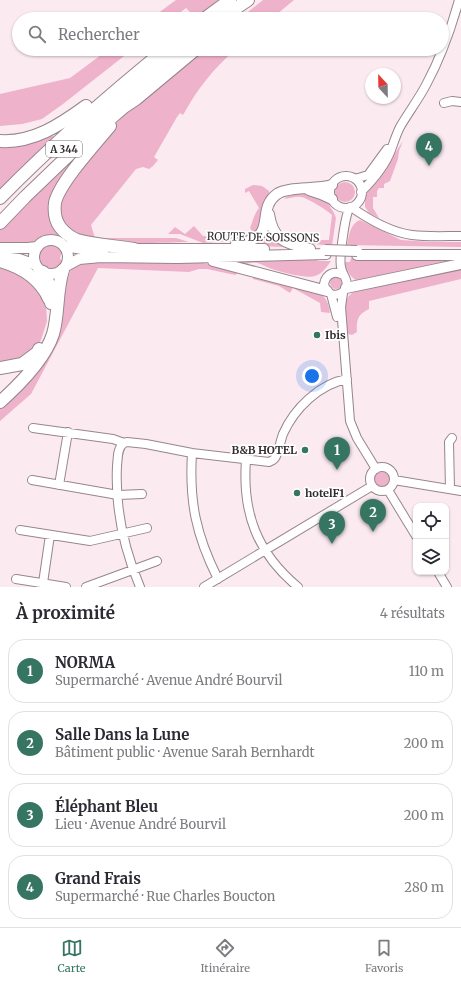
<!DOCTYPE html>
<html lang="fr">
<head>
<meta charset="utf-8">
<style>
	:root { --surface:#fff; --page:#f7f7f7; --text:#2b2b33; --muted:#7c7c81; --line:#e1e1e2; --accent:#357562 }
	body { margin:0; font-family:Merriweather,serif; background:var(--page); color:var(--text) }
	.controls { position:absolute; right:12px; bottom:12px; display:grid; overflow:hidden; border-radius:8px; box-shadow:0 1px 3px #0004 }
	.controls button { width:36px; height:36px; display:grid; place-items:center; padding:0; border:0; border-bottom:1px solid var(--line); background:var(--surface); color:var(--text); font:20px sans-serif }
	.compass { position:absolute; left:365px; top:68px; width:36px; height:36px; border-radius:50%; background:var(--surface); box-shadow:0 1px 3px #0004; rotate:338deg }
	.you { position:absolute; left:312px; top:376px; width:14px; height:14px; margin:-10px; border:3px solid #fff; border-radius:50%; background:#1a73e8; box-shadow:0 0 0 6px #1a73e833 }
	.badge { display:grid; place-items:center; width:26px; height:26px; border-radius:50%; background:var(--accent); color:#fff; font-size:13px; font-weight:700 }
	.pin { position:absolute; translate:-50% -33px; filter:drop-shadow(0 1px 2px #0008) }
	.pin::after { content:''; position:absolute; top:21px; width:14px; height:12px; background:inherit; clip-path:polygon(0 0,100% 0,50% 100%) }
	.list { margin:0; padding:0; list-style:none }
	h2 { display:flex; justify-content:space-between; align-items:center; height:52px; margin:0; padding:0 16px; font-size:17px }
	h2 small { font-size:13px; font-weight:400; color:var(--muted) }
	.list li { display:grid; grid-template-columns:26px 1fr auto; gap:12px; align-items:center; box-sizing:border-box; height:64px; margin:0 8px 8px; padding:0 8px; border:1px solid var(--line); border-radius:16px }
	.list b { display:block; font-size:15px; white-space:nowrap }
	.list p { margin:0; font-size:13px; white-space:nowrap; color:var(--muted) }
	.list em { font-size:13px; font-style:normal; color:var(--muted) }
	.icon { flex:none; width:22px; height:22px; fill:none; stroke:currentColor; stroke-width:2; stroke-linecap:round; stroke-linejoin:round }
	.map { position:relative; flex:none; width:461px; height:587px; overflow:hidden }
	.search { position:absolute; background:var(--surface); box-shadow:0 1px 3px #0004; left:12px; right:12px; top:12px; height:44px; display:flex; align-items:center; gap:10px; box-sizing:border-box; padding:0 14px; border-radius:22px; color:var(--muted); font-size:15px }
	.sheet { height:340px; background:var(--surface) }
	nav { display:flex; justify-content:space-around; align-items:center; box-sizing:border-box; height:56px; border-top:1px solid var(--line); background:var(--surface); font-size:11px; color:var(--muted) }
	nav a { display:grid; justify-items:center; gap:2px }
	nav .on { color:var(--accent) }
	.map>svg:first-child { display:block }
	.green { fill:#efb2cb }
	.lines { fill:none; stroke-linecap:round; stroke-linejoin:round }
	.minor-casing { stroke:#96868c; stroke-width:10 }
	.major-casing { stroke:#96868c; stroke-width:12 }
	.highway-casing { stroke:#96868c; stroke-width:14 }
	.minor { stroke:#fff; stroke-width:8 }
	.major { stroke:#fff; stroke-width:10 }
	.highway { stroke:#fff; stroke-width:12 }
	.major-bridge-casing { stroke:#96868c; stroke-width:12; stroke-linecap:butt }
	.major-bridge { stroke:#fff; stroke-width:10 }
	.poi-dot { fill:#357562; stroke:#fff; stroke-width:1.5 }
	.labels { text-anchor:middle; dominant-baseline:central; stroke-width:3.5; stroke-linejoin:round; paint-order:stroke }
	.shield { fill:#fff; stroke:#706b6d; stroke-width:1 }
	.shield-label { font-size:10px; font-weight:bold; fill:#332c2f }
	.street-label { font-size:11px; fill:#332c2f; stroke:#fff }
	.poi-label { font-size:11px; font-weight:bold; fill:#332c2f; stroke:#fff; text-anchor:start }
</style>
</head>
<body>
<div class="map">
<svg width="461" height="587" viewBox="0 0 461 587">
	<rect width="100%" height="100%" fill="#fceaf1"/>
	<path class="green" d="M176,0H220L195,17L186,8L172,19H150Z
		M263,0H294L271,19H239Z
		M109,49H133L63,104L42,119L22,124L0,126V94L70,78Z
		M203,49H236C213,69 198,88 183,115L180,113L177,117L154,157L158,160L153,166L149,169L143,167L136,169L91,225L95,238H176L189,242C159,242 93,249 70,230C61,224 58,210 60,200C62,188 74,177 81,167C98,146 114,123 135,105C156,85 180,68 203,49Z
		M51,135L54,137L0,192V145Z
		M90,141L56,188L62,237L52,234L43,236L31,243H0V229Z
		M403,141L399,151L398,159L390,181L384,184V188H379L377,191V197H373V208L379,218L369,213L365,207V200L367,191L377,181Z
		M335 192a10 10 0 1 1 20 0a10 10 0 1 1-20 0Z
		M253,185L262,186L269,191L270,196L259,231L244,240L203,243L180,234H168L175,227L185,234L194,226L203,236C219,237 239,241 252,231L250,228C253,221 254,214 259,208L249,191L245,193V189Z
		M300,193L317,196L326,200L334,213L336,218L332,246L289,241L276,229L289,240H329L332,215C327,210 307,198 301,197C295,196 290,199 284,199C288,195 294,194 300,193Z
		M360,220L401,240L430,242H461V247L347,245C349,235 350,224 360,220Z
		M264,231H270L286,247L251,246L257,242Z
		M49,245L57,246L62,250L60,259L64,261L62,265C54,269 46,270 40,261C38,253 42,248 49,245Z
		M351,258H461V262L359,282C351,279 346,269 344,262H350Z
		M229,259H317L318,261H331C327,267 322,274 315,276C306,279 281,272 272,269C258,264 257,259 242,266Z
		M137,261L204,263L238,272L237,274L235,275L207,269H199L189,272L98,268L31,394L0,421V408L24,387L37,371L71,269L80,262L135,263Z
		M0,265L32,282L46,304L47,321L41,340L35,350L19,362L0,366Z
		M461,269V279L369,301V309C358,314 356,320 357,332L352,335L348,334C346,317 338,299 357,290Z
		M253,276L317,291C326,297 329,303 330,313L321,312L320,303L293,288L290,293L279,286L253,279Z
		M330 283a6 6 0 1 1 12 0a6 6 0 1 1-12 0Z
		M374 480a8 8 0 1 1 16 0a8 8 0 1 1-16 0Z"/>
	<g class="lines">
		<defs>
			<path id="minor" d="M444,103L452,101L461,102
				M330 192a16 16 0 1 1 32 0a16 16 0 1 1-32 0Z
				M355,179L368,175L387,149
				M361,192C373,180 385,166 391,150C394,142 396,135 400,127C408,113 418,100 426,85C440,59 451,29 459,0
				M351,207C368,219 390,232 412,235C428,237 445,236 461,236
				M343,275C334,270 326,274 324,284C327,298 343,298 347,285C347,278 342,274 341,267C339,259 345,214 350,207
				M343,293L341,307L350,421L357,438L376,469
				M331,294L337,317
				M33,428L113,439L124,443L127,442L146,444L192,453L269,462L273,460L275,458C279,451 280,442 283,434C294,409 319,384 347,379
				M124,443C117,448 118,458 117,466C115,507 124,549 140,587
				M192,453C189,502 196,535 218,579
				M246,460C242,513 257,553 298,587
				M370 479a12 12 0 1 1 24 0a12 12 0 1 1-24 0Z
				M32,480L118,495L142,494
				M394,480L461,491
				M59,485L68,432
				M450,489L449,442L452,438
				M388,490L416,536
				M20,530L90,541L147,528
				M438,572L447,587
				M16,579L66,587
				M43,583L50,535
				M86,587L157,561
				M204,587L372,486"/>
			<path id="major" d="M309,190L321,194L332,199
				M269,214C273,242 287,243 310,249
				M34 257a17 17 0 1 1 34 0a17 17 0 1 1-34 0Z
				M236,244C281,238 254,211 277,194C289,186 316,190 332,185
				M65,246L82,249H104
				M0,248H28L37,247
				M126,249H264
				M357,255H461
				M0,257L19,259L36,265
				M213,261L327,291
				M66,266L79,259L101,257L178,258L326,254
				M346,288L461,264"/>
			<path id="highway" d="M204,19L230,0
				M220,19L248,0
				M110,126C96,143 59,183 55,203C54,211 55,220 60,227C64,232 70,237 77,240C94,245 116,246 134,249
				M0,141C33,143 60,125 86,106
				M67,145L131,89L181,49
				M0,198C52,145 108,96 166,49
				M0,223L25,197L74,150L124,107L136,99L196,49
				M0,261C21,267 40,278 49,299
				M43,272L49,284L51,303
				M0,368L22,364L38,352L39,349
				M0,402C19,385 45,359 53,334C59,314 56,292 63,270"/>
		</defs>
		<use href="#minor" class="minor-casing"/>
		<use href="#major" class="major-casing"/>
		<use href="#highway" class="highway-casing"/>
		<use href="#minor" class="minor"/>
		<use href="#major" class="major"/>
		<use href="#highway" class="highway"/>
		<defs>
			<path id="major-bridge" d="M325,250L357,251"/>
		</defs>
		<use href="#major-bridge" class="major-bridge-casing"/>
		<use href="#major-bridge" class="major-bridge"/>
	</g>
	<g class="poi-dot">
		<circle cx="317" cy="335" r="4"/>
		<circle cx="305" cy="450" r="4"/>
		<circle cx="297" cy="493" r="4"/>
	</g>
	<g class="labels">
		<rect class="shield" x="46" y="141" width="36" height="16" rx="3"/>
		<g class="shield-label">
			<text x="64" y="149">A 344</text>
		</g>
		<g class="street-label">
			<text transform="translate(263 237) rotate(1)">ROUTE DE SOISSONS</text>
		</g>
		<g class="poi-label">
			<text x="325" y="335">Ibis</text>
			<text x="297" y="450" text-anchor="end">B&amp;B HOTEL</text>
			<text x="305" y="493">hotelF1</text>
		</g>
	</g>
</svg>
<div class="controls">
<button><svg class="icon" aria-label="locate" viewBox="0 0 24 24"><circle cx="12" cy="12" r="6"/><path d="M12 2v4M12 18v4M2 12h4M18 12h4"/></svg></button>
<button><svg class="icon" aria-label="layers" viewBox="0 0 24 24"><path d="M12 4l9 5-9 5-9-5zM3 14l9 5 9-5"/></svg></button>
</div>
<svg class="compass" viewBox="-18 -18 36 36"><path d="M0-13l5 13h-10z" fill="#e53935"/><path d="M0 13l5-13h-10z" fill="#7c7c81"/></svg>
<div class="you"></div>
<div class="pin badge" style="left:337px;top:470px">1</div>
<div class="pin badge" style="left:373px;top:532px">2</div>
<div class="pin badge" style="left:332px;top:544px">3</div>
<div class="pin badge" style="left:429px;top:166px">4</div>
<div class="search"><svg class="icon" aria-label="search" viewBox="0 0 24 24"><circle cx="10" cy="10" r="6"/><path d="M15 15l6 6"/></svg>Rechercher</div>
</div>
<section class="sheet">
<h2>À proximité<small>4 résultats</small></h2>
<ul class="list">
<li><span class="badge">1</span><div><b>NORMA</b><p>Supermarché · Avenue André Bourvil</p></div><em>110 m</em></li>
<li><span class="badge">2</span><div><b>Salle Dans la Lune</b><p>Bâtiment public · Avenue Sarah Bernhardt</p></div><em>200 m</em></li>
<li><span class="badge">3</span><div><b>Éléphant Bleu</b><p>Lieu · Avenue André Bourvil</p></div><em>200 m</em></li>
<li><span class="badge">4</span><div><b>Grand Frais</b><p>Supermarché · Rue Charles Boucton</p></div><em>280 m</em></li>
</ul>
</section>
<nav>
<a class="on"><svg class="icon" aria-label="map" viewBox="0 0 24 24"><path d="M3 6l6-2 6 2 6-2v14l-6 2-6-2-6 2zM9 4v14M15 6v14"/></svg>Carte</a>
<a><svg class="icon" aria-label="directions" viewBox="0 0 24 24"><path d="M12 3l9 9-9 9-9-9zM9 14v-3h6M13 9l2 2-2 2"/></svg>Itinéraire</a>
<a><svg class="icon" aria-label="saved" viewBox="0 0 24 24"><path d="M7 4h10v16l-5-4-5 4z"/></svg>Favoris</a>
</nav>
</body>
</html>
